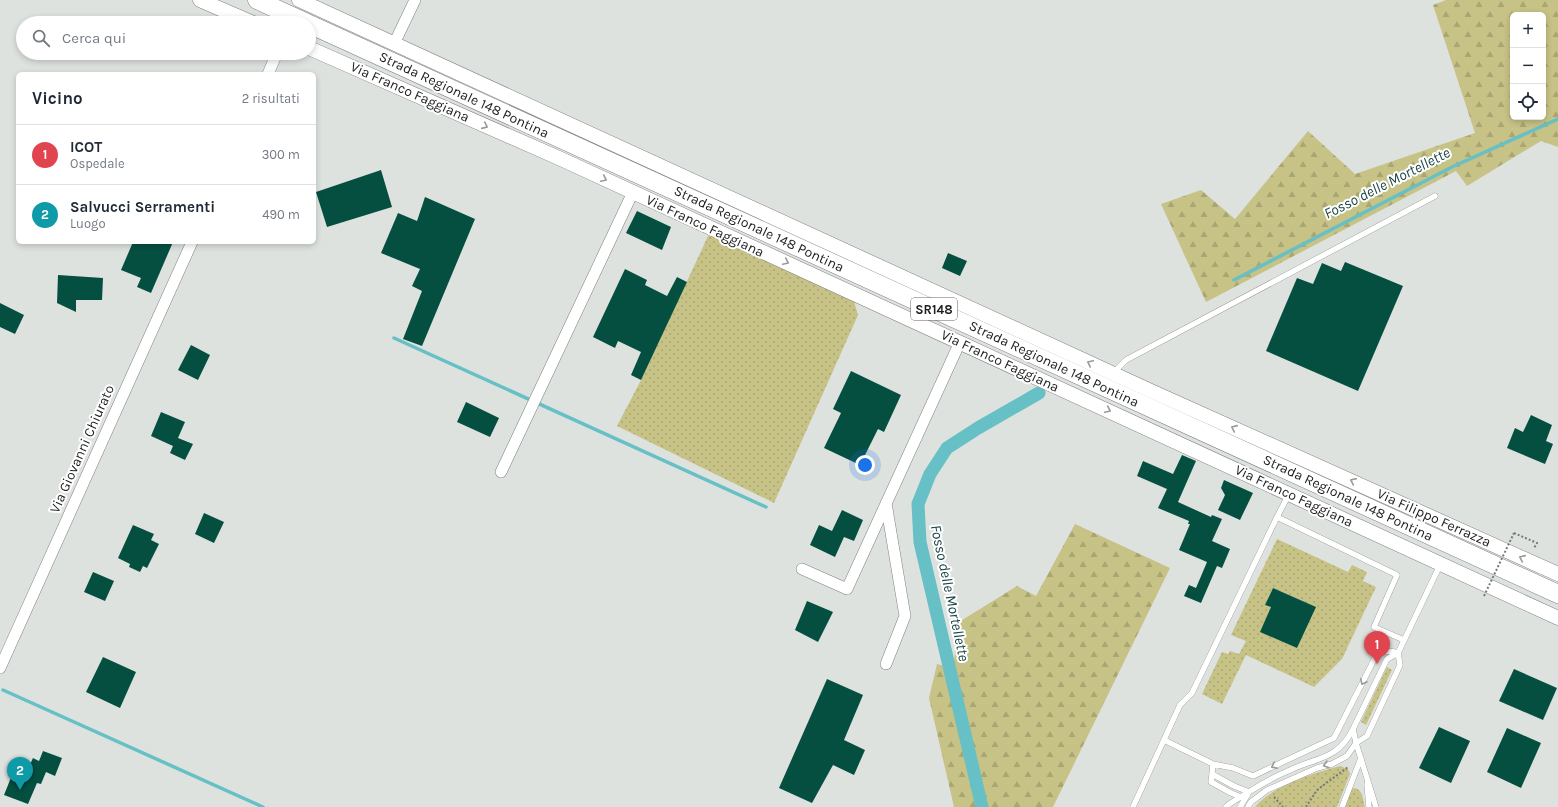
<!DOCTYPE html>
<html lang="it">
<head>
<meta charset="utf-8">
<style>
	:root { --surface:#fff; --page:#f2f2f3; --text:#1f2937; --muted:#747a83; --line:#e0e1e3; --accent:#3946ba }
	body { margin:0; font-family:Karla,sans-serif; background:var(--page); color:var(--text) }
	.controls { position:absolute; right:12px; top:12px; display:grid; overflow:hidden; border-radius:6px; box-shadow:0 2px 6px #0003 }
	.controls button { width:36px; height:36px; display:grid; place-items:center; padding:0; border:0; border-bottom:1px solid var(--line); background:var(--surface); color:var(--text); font:20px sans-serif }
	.you { position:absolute; left:865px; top:465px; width:14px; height:14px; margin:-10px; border:3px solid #fff; border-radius:50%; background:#1a73e8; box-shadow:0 0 0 6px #1a73e833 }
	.badge { display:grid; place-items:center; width:26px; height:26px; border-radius:50%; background:var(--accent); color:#fff; font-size:13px; font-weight:700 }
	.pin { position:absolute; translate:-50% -33px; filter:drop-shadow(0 1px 2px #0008) }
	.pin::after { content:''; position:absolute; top:21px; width:14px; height:12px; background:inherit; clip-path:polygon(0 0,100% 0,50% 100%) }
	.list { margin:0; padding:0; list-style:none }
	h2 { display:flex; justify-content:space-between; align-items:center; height:52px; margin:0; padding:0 16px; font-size:17px }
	h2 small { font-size:13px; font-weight:400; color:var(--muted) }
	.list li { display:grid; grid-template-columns:26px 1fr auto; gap:12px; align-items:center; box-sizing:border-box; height:60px; padding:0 16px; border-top:1px solid var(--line) }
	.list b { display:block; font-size:15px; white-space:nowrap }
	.list p { margin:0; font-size:13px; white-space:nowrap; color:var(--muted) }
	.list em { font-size:13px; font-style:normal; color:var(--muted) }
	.icon { flex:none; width:22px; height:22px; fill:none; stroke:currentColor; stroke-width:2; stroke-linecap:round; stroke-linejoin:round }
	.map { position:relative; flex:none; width:1558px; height:807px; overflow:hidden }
	.search { position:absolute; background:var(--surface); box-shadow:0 2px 6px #0003; left:16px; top:16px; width:300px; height:44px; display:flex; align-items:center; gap:10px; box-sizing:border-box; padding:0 14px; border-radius:22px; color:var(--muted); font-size:15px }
	.panel { position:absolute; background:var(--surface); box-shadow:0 2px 6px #0003; left:16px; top:72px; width:300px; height:172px; border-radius:6px }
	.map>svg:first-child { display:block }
	.grass { fill:url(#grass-dots); fill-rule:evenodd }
	.forest { fill:url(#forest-firs); fill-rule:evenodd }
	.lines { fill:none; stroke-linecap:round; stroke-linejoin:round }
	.stream { stroke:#66c0c5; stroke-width:3.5 }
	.canal { stroke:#66c0c5; stroke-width:13 }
	.building { fill:#054f41 }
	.service-casing { stroke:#7e827f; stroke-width:6 }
	.minor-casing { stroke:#7e827f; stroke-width:12 }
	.tertiary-casing { stroke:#7e827f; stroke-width:15 }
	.primary-casing { stroke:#7e827f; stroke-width:19 }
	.path { stroke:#777977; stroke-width:2; stroke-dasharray:2 2; stroke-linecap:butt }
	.service { stroke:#fff; stroke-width:5.5 }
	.minor { stroke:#fff; stroke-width:11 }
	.tertiary { stroke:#fff; stroke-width:14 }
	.primary { stroke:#fff; stroke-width:18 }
	.path-bridge { stroke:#777977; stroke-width:2; stroke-dasharray:2 2; stroke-linecap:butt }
	.oneway { stroke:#999a99 }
	.labels { text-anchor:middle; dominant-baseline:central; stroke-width:4; stroke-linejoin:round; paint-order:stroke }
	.shield { fill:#fff; stroke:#616261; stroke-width:1 }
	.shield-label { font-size:13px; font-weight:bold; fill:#1d1e1d }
	.street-label { font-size:14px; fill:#1d1e1d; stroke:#fff }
	.water-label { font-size:15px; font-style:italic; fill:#1c4648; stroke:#fff }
</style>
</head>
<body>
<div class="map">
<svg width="1558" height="807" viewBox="0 0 1558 807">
	<defs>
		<pattern id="grass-dots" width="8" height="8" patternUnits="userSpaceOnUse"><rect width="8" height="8" fill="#c7c286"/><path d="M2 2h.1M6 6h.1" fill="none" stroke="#aaa673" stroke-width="1.8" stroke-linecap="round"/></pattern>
		<pattern id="forest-firs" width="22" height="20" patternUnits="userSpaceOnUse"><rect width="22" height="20" fill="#c7c286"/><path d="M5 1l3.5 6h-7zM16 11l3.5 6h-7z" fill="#aaa673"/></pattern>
	</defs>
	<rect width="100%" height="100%" fill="#dee2df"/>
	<path class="grass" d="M709,234L854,301L858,315L774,503L617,426L641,380Z
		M1277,539L1348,572L1352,565L1367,572L1363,581L1376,587L1342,659L1314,687L1246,655L1222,704L1202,694L1222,652L1228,654L1230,651L1239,654L1246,641L1231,635ZM1273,588L1315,607L1297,648L1261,632L1271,607L1265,605Z
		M1387,667L1392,670L1366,725L1361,722Z
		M1340,766L1348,769L1350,774L1337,807H1255C1270,787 1316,772 1340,766Z
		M1354,788C1363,789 1363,800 1365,807H1345L1351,790Z"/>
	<path class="forest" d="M1446,0H1558V147L1541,141L1467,186L1456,171L1206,302L1161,204L1201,190L1235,219L1308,131L1355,174L1475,133L1433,5ZM1513,15H1543V117H1513Z
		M1075,524L1170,568L1053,807H954L929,698L937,664L953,668L959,622L1017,586L1036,596Z"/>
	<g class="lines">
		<path class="stream" d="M1234,280L1452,167L1558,119
			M394,338L766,507
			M3,690L263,807"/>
		<path class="canal" d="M982,807L920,542L918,504L930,474L947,448L978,428L1039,393"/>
	</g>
	<path class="building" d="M381,170L392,207L327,227L316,192Z
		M425,197L475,219L422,346L403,339L422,291L412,286L420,269L381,253L398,213L417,221Z
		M637,211L671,227L662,250L626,233Z
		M133,242H173L151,293L137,287L141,278L121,270Z
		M948,253L967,261L960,276L942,268Z
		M1345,262L1403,286L1358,391L1266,351L1297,278L1313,284L1322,263L1341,271Z
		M625,269L647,280L645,285L667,296L677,277L687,282L641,380L631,375L641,352L618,341L615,348L593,337Z
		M58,275L103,278L102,300H76V312L57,303Z
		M0,303L24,315L15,334L0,327Z
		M191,345L210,355L198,380L178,370Z
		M851,371L901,395L884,432L878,429L860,465L824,448L841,413L833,409Z
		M466,402L499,418L490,437L457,422Z
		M161,412L185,422L178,438L193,444L185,460L170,453L173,446L151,436Z
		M1531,415L1552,425L1546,441L1553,444L1545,464L1507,448L1515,428L1523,432Z
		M1182,455L1196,461L1178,502L1211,517L1212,515L1222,519L1212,541L1230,549L1222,568L1217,566L1201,603L1184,596L1189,585L1196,588L1207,562L1179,550L1190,524H1188L1189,521L1158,508L1167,489L1137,476L1143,461L1173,474Z
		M1224,480L1253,493L1240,520L1218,510L1225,495L1221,488Z
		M842,510L863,520L854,541L844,537L835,557L810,545L819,525L832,531Z
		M204,513L224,522L214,543L195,534Z
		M133,525L154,534L151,540L159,544L147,568L143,566L140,572L129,567L130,564L118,558Z
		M93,572L114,581L105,601L84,592Z
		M1273,588L1316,607L1297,648L1260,632L1271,607L1265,605Z
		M807,601L833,612L818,642L795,630Z
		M103,657L136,672L120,708L86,692Z
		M1514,669L1557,688L1543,720L1499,701Z
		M827,679L863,695L844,740L865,750L854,775L833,765L812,803L779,788Z
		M1439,727L1470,741L1451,783L1419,768Z
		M1507,728L1541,743L1521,788L1487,772Z
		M43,751L62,758L55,776L46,772L41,784L37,783L28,804L4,795L12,775L19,778L23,768L28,769L33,758L39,761Z"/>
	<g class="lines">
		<defs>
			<path id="service" d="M1113,373L1126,360L1435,196
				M1277,517L1289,494
				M1164,740L1213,764
				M1212,774L1211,782L1231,793L1241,797
				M1367,784L1369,807
				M1249,792L1234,786L1212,774L1213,764L1233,768L1253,776L1334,738L1376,656C1383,650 1390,650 1398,653
				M1133,807L1180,705L1192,693L1277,517L1397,575L1374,627L1404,640
				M1226,807C1232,801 1240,798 1247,793C1260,785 1273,777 1288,771C1316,757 1337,761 1353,729
				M1240,807L1248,794
				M1248,807L1251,802L1267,790L1317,768L1332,764L1347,756L1356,743L1367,736L1400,665L1398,653L1441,563
				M1342,807L1361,758
				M1376,807L1356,743L1353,729L1387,659L1398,653"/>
			<path id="minor" d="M394,44L415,0
				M268,74L277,53
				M501,472L633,192
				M802,569L847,589L960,342
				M886,664L905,616L886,503
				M0,668L192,242"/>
			<path id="tertiary" d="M200,0L253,23
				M299,0L1151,391L1558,574
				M309,48L561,159L1558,618"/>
			<path id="primary" d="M257,0L307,23
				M309,24L1558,594"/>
		</defs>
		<use href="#service" class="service-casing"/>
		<use href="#minor" class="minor-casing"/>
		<use href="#tertiary" class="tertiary-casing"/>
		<use href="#primary" class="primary-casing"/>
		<path class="path" d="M1514,533L1537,543L1534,548
			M1274,797L1283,807
			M1306,807L1317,790L1348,767"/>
		<use href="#service" class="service"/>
		<use href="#minor" class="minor"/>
		<use href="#tertiary" class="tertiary"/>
		<use href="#primary" class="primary"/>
		<path class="path-bridge" d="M1484,596L1514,533"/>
	</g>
	<defs><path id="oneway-chevron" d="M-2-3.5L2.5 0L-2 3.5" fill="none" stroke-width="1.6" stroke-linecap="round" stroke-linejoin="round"/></defs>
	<g class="oneway">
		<use href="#oneway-chevron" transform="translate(485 126) rotate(24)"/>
		<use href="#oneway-chevron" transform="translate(604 179) rotate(25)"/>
		<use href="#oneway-chevron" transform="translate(786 262) rotate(25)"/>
		<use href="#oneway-chevron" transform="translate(1090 363) rotate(-155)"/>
		<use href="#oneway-chevron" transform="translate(1108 410) rotate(25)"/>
		<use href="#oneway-chevron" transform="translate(1234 428) rotate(-156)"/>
		<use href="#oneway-chevron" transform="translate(1353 481) rotate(-156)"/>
		<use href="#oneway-chevron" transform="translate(1522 558) rotate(-156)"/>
		<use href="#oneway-chevron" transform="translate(1363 682) rotate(116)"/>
		<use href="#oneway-chevron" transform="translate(1326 765) rotate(164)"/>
		<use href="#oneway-chevron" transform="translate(1274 766) rotate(154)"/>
	</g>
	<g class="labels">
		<rect class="shield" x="911" y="298" width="46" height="22" rx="3"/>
		<g class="shield-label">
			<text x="934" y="309">SR148</text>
		</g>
		<g class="street-label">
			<text transform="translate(410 92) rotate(24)">Via Franco Faggiana</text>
			<text transform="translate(464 95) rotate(25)">Strada Regionale 148 Pontina</text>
			<text transform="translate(705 226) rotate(25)">Via Franco Faggiana</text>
			<text transform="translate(759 229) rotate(25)">Strada Regionale 148 Pontina</text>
			<text transform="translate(1000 361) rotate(25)">Via Franco Faggiana</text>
			<text transform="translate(1054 364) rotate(25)">Strada Regionale 148 Pontina</text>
			<text transform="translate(82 449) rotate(-66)">Via Giovanni Chiurato</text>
			<text transform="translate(1294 496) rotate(25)">Via Franco Faggiana</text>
			<text transform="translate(1348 498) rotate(25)">Strada Regionale 148 Pontina</text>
			<text transform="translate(1434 518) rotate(24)">Via Filippo Ferrazza</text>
		</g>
		<g class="water-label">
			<text transform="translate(1387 183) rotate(-27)">Fosso delle Mortellette</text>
			<text transform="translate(950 593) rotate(78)">Fosso delle Mortellette</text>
		</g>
	</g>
</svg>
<div class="controls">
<button>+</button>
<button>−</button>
<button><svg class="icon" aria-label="locate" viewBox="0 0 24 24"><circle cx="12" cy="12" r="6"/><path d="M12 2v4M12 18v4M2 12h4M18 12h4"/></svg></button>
</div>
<div class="you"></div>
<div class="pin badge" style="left:1377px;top:664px;background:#e0444e">1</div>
<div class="pin badge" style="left:20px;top:790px;background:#0f9aa8">2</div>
<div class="search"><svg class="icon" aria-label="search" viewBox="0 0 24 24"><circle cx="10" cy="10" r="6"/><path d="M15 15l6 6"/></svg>Cerca qui</div>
<section class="panel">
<h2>Vicino<small>2 risultati</small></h2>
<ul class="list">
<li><span class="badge" style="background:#e0444e">1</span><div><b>ICOT</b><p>Ospedale</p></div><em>300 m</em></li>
<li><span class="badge" style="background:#0f9aa8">2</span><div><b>Salvucci Serramenti</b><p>Luogo</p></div><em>490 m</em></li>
</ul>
</section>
</div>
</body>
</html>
